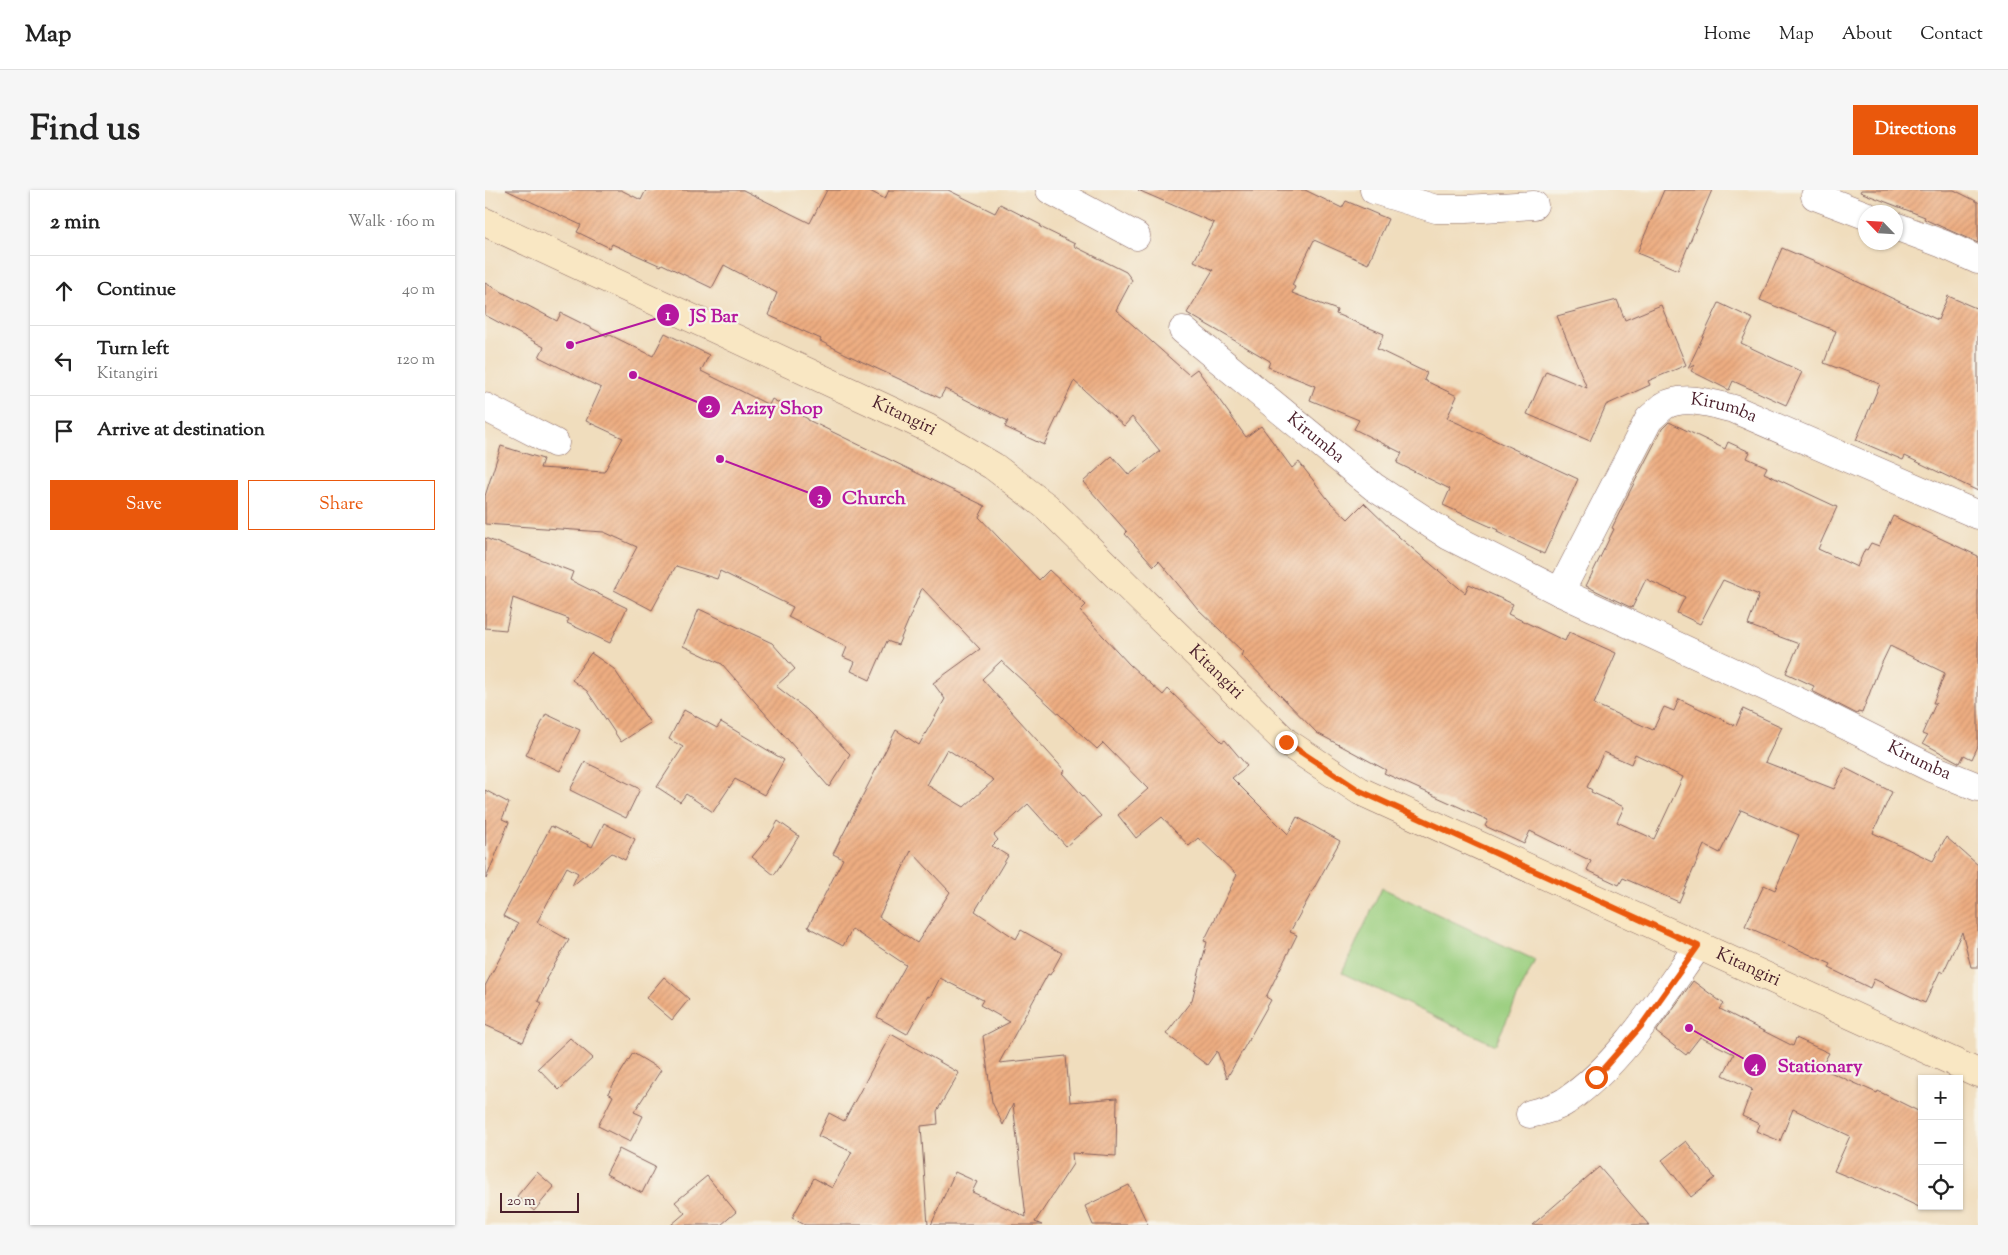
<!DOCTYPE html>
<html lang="en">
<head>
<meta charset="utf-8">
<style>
	:root { --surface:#fff; --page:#f6f6f6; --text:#222; --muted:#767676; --line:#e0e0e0; --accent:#ea580c }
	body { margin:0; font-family:"Sorts Mill Goudy",serif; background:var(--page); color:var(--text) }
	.controls { position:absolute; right:15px; bottom:15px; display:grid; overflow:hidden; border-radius:0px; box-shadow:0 1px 4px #0004 }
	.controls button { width:45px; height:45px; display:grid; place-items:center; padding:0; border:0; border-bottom:1px solid var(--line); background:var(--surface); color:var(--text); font:25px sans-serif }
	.compass { position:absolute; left:1373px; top:15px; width:45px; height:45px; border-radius:50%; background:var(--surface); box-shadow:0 1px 4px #0004; rotate:295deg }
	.scale { position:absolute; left:15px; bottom:12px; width:79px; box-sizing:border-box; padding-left:5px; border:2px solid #4a1f2b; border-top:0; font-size:14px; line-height:18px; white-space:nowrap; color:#4a1f2b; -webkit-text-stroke:4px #f7f3e8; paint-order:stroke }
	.stop { position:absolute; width:15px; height:15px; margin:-11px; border:4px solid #ea580c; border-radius:50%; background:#fff }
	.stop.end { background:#ea580c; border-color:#fff; box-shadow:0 1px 5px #0008 }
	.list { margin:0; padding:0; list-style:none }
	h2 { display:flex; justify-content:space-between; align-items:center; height:65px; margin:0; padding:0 20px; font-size:21px }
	h2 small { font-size:16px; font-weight:400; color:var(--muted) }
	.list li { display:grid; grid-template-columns:32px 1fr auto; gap:15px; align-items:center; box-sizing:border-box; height:70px; padding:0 20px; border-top:1px solid var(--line) }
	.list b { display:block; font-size:19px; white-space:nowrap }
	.list p { margin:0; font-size:16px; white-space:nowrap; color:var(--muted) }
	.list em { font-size:16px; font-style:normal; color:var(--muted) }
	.actions { display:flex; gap:10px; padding:15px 20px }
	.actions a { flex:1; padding:11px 0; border:1px solid var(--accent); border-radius:0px; text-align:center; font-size:18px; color:var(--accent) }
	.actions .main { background:var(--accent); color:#fff }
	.icon { flex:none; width:28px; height:28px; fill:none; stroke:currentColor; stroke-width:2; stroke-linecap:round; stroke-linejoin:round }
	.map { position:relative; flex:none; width:1493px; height:1035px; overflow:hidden; border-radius:0px }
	header { display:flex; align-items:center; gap:30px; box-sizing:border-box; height:70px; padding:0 25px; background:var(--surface); border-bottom:1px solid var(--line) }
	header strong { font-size:24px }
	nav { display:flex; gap:28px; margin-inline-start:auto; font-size:18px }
	.intro { display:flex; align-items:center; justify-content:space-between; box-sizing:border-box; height:120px; padding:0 30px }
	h1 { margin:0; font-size:35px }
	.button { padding:12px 22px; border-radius:0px; background:var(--accent); color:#fff; font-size:18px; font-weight:700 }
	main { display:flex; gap:30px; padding:0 30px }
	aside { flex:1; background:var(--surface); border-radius:0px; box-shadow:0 1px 4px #0004 }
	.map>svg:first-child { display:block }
	.green { fill:#9bcf80; stroke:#727756 }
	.building { fill:url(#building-hatch); fill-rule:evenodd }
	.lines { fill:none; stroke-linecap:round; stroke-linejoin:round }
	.minor-casing { stroke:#84625e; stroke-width:29 }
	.secondary-casing { stroke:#84625e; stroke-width:29 }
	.minor { stroke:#fff; stroke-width:28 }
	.secondary { stroke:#f9e7c3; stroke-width:28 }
	.route { stroke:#ea580c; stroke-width:6 }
	.labels { text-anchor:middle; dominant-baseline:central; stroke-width:4.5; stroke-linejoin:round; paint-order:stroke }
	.street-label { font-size:18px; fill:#4a1f2b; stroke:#f7f3e8 }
	.leader { fill:none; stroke:#b5179e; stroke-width:2 }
	.callout-dot { fill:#b5179e; stroke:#f7f3e8; stroke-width:2 }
	.mark-label { font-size:15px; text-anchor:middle; font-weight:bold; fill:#fff }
	.callout-label { font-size:19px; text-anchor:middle; font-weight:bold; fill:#b5179e; stroke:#f7f3e8; stroke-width:4.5; stroke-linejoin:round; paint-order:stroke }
</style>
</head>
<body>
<header>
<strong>Map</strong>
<nav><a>Home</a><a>Map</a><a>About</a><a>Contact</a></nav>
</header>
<div class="intro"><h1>Find us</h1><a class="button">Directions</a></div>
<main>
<aside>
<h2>2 min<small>Walk · 160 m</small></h2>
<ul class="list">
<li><svg class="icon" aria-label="ahead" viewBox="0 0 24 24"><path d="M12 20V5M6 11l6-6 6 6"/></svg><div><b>Continue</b></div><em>40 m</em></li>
<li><svg class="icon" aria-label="left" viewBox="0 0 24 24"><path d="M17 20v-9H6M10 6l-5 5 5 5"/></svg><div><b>Turn left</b><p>Kitangiri</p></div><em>120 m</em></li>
<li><svg class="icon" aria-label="arrive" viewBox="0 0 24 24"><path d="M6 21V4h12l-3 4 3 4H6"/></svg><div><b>Arrive at destination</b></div></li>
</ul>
<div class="actions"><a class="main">Save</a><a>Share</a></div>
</aside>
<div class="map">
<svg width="1493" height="1035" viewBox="0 0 1493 1035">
	<defs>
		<pattern id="building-hatch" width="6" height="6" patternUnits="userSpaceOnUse" patternTransform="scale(1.25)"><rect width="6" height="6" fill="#edad81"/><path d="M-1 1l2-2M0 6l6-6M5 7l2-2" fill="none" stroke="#cd9470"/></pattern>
	</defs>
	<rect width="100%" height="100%" fill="#f7f3e8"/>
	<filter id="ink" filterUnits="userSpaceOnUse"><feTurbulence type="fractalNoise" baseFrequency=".02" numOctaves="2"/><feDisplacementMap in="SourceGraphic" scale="10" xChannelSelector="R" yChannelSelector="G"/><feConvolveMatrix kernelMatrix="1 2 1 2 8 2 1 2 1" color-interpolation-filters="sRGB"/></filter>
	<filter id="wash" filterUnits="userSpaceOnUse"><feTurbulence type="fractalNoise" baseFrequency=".0096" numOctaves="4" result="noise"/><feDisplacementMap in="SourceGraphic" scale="20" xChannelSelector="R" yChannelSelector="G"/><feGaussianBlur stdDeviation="1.12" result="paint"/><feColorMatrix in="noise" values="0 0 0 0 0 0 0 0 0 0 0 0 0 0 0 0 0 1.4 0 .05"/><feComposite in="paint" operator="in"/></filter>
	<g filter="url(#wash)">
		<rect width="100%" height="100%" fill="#f0ddbd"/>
		<path class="green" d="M897,698L1050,770L1010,855L857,783Z"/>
		<g id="blocks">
			<path class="building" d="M21,0H136L156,10L161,0H258L325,33L342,0H383L400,9L404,0H463L510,23L515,14L556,35L555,37L590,54L589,56L641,82L647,90L631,120L704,185L712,179L761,247L776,236L807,278L814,272L845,312L863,329L879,313L914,347L980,403L984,394L1028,414L1023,424L1080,451L1084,442L1131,463L1109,514L1168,540L1179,517L1189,521L1194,509L1251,536L1258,519L1297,537L1280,572L1349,599L1360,578L1407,602L1388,643L1448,671L1461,647L1493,675V777H1486L1477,742L1458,783L1455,781L1440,813L1389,789L1385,798L1344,778L1346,774L1260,736L1279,695L1290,700L1314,645L1256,620L1235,663L1219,655L1194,712L1138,688L1134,695L1102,680L1106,671L1045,641L1039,654L1000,636L1003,630L899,583L901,580L832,543L756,465L758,462L713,419L674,371L669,376L640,344L642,342L598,292L627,266L644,285L675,261L647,227L639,236L589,191L559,255L520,237L523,231L460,199L455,208L367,167L335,151L336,149L283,125L292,103L239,75L227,98L177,74L176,76L127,54L125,58L92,42L96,35ZM1119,562L1146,574L1150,564L1198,587L1169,649L1132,632L1139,617L1106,602L1107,600L1102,597Z
				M653,0H820L857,18L861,11L903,29L883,74L829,50L807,95L810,97L807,103L852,120L851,124L899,144L892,159L942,183L939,190L972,206L962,228L1093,289L1059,364L1012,342L1013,340L958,315L965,299L912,273L917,263L869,239L874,230L825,210L830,196L783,177L785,171L702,123L728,80L709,71L729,33Z
				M1179,0H1227L1193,80L1152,63Z
				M1376,0H1469L1493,12V53L1439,29L1440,27L1375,2Z
				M1297,58L1337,75L1453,130L1463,106L1493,119V301L1420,266L1418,270L1371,250L1395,194L1339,173L1351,141L1275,110Z
				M0,93L72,131L76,123L122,146L123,144L168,166L180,143L224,165L216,181L284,215L287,209L323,229V230L500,316L494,327L554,390L564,380L601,415L595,421L644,474L678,505L683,499L737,552L740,550L762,576L747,588L803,644L812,627L855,651L805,742L812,745L781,807L786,810L742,888L732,861L722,875L681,844L707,810L722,752L719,751L752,685L713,648L704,656L677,627L651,648L633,625L663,599L618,553L612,559L516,471L497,489L580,581L577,583L616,626L581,656L543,614L509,645L513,650L507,656L523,666L490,721L531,749L536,740L577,763L565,785L563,784L514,873L581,866L585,912L632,908L631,966L587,963L588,974L550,1032L557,1035H446L470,982L492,992L487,1002L541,1027L528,914L518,935L507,912L498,846L525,832L495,815L498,810L455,788L445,807L443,806L422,844L392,827L421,775L367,739L358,756L323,737L358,669L348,664L411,540L434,555L460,509L448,493L495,459L437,398L413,455L402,451L385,490L366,481L370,472L358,467L362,457L303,427L308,417L235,381L232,389L191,376L167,420L129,400L152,357L119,342L0,334V306L16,256L58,269L55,278L119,282L138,248L101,231L116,198L54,167L59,157L0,125ZM462,559L509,590L479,617L442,595ZM426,661L465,702L432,753L394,727Z
				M1132,110L1140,130L1176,115L1201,175L1163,191L1165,195L1121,215L1105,251L1042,224L1061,181L1102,198L1072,126Z
				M1234,113L1268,129L1256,153L1317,182L1301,215L1248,191L1244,200L1206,181L1210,175L1203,178Z
				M1184,232L1240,259L1243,252L1265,262L1262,268L1282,277L1279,283L1352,317L1333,359L1372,377L1380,359L1382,360L1386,353L1394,356L1408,326L1493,366V556L1487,569L1479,565L1475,573L1438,553L1442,546L1437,544L1451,513H1448L1460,483L1405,456L1393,481L1377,523L1373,522L1372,524L1327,501L1329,496L1301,483L1314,454L1263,435L1274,405L1238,390L1215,434L1192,423L1200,407L1161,389L1147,418L1101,396L1129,339L1127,338L1143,305L1177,239Z
				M0,348L88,382L85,390L142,418L125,453L82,433L84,429L28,408L21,440L0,438Z
				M214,419L287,453L310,479L291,496L322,520L365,564L344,597L237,474L198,456Z
				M106,463L129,479L165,533L136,552L102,501L87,490Z
				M199,520L232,538L236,532L299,570L279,605L250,589L228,622L201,604L195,612L172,597L198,557L184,549Z
				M61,524L95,540L75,581L41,565Z
				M100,572L155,599L141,628L85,600Z
				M0,600L24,613L17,629L24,632L1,689Z
				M293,631L314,646L289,685L267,667L285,645Z
				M119,633L150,649L140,670L127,663L87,696L93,683L82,677L52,732L84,750L61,789L63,790L53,811L57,813L38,852L0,835V796L33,734L18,726L66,636L107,657Z
				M179,787L204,809L187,830L161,808Z
				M1208,791L1239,814L1235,819L1308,856L1311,848L1344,863L1336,878L1392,903L1393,901L1437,923L1436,1018L1392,997L1391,998L1349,981L1365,946L1308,919L1295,951L1271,941L1274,934L1257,926L1267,899L1238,885L1249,864L1215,847L1201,865L1171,842Z
				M406,844L474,883L452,921L453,934L436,936L443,1035H320L307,1028L329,988L347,998L367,962L333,946L344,923L359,931Z
				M85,848L108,868L74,900L53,878Z
				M148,863L176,880L149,922L158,926L145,952L113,936L128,906L123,903Z
				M1201,951L1230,988L1206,1007L1177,970Z
				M134,959L170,977L157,1003L121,984Z
				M1114,977L1164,1035H1047Z
				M52,982L69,997L49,1021L32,1006Z
				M222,986L251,1022L236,1035H186L200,1023L190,1012Z
				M644,995L663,1035H608L600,1016Z"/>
		</g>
	</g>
	<g filter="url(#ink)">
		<use href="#blocks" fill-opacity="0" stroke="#84625e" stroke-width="1"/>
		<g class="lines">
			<defs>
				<g id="minor">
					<path d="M565,0L651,46"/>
					<path d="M889,0L951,19H981L1049,15"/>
					<path d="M1330,6L1380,25"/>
					<path d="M1410,36L1458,54L1493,70"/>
					<path id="s1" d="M698,140L889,297L964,346L1075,402L1316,513L1446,578L1493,597"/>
					<path d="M0,217L70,253"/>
					<path id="s2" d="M1075,402L1164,229C1169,225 1174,220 1179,216C1199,204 1228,214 1249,219L1493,325"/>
					<path d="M1045,924C1057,921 1071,918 1081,911C1135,875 1176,808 1213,756"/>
				</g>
				<g id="secondary">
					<path id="s3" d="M0,32L443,238L508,276L562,317L801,552L875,601L1493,883"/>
				</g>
			</defs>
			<use href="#minor" class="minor-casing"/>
			<use href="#secondary" class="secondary-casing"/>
			<use href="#minor" class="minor"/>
			<use href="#secondary" class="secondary"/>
		</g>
	</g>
	<g class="lines" filter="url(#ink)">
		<path class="route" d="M801,552L875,601L1213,756L1156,836L1111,887"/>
	</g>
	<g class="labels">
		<g class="street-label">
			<text stroke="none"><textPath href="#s2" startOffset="276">Kirumba</textPath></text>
			<text stroke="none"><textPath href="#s3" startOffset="462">Kitangiri</textPath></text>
			<text stroke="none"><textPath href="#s1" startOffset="171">Kirumba</textPath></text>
			<text stroke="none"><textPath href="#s3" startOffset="868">Kitangiri</textPath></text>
			<text stroke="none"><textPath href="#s1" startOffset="858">Kirumba</textPath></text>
			<text stroke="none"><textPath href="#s3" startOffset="1482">Kitangiri</textPath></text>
		</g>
	</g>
	<path class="leader" d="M85 155L183 125M148 185L224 217M235 269L335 307M1204 838L1270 875"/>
	<g class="callout-dot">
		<circle cx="85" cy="155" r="5"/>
		<circle cx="148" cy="185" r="5"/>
		<circle cx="235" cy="269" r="5"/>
		<circle cx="1204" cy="838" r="5"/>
		<circle cx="183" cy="125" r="12"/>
		<circle cx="224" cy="217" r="12"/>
		<circle cx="335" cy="307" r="12"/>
		<circle cx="1270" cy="875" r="12"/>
	</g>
	<g class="mark-label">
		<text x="183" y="130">1</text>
		<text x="224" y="222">2</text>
		<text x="335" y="312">3</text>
		<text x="1270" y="881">4</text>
	</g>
	<g class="callout-label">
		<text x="229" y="132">JS Bar</text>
		<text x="292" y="224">Azizy Shop</text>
		<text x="389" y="314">Church</text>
		<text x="1335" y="882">Stationary</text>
	</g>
</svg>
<div class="controls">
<button>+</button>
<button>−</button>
<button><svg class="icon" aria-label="locate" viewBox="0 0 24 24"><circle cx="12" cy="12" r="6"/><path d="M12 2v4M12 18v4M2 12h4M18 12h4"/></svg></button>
</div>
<svg class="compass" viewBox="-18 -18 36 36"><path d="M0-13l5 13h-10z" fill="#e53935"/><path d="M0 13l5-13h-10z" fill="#767676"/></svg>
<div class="scale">20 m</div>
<div class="stop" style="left:1111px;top:887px"></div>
<div class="stop end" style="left:801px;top:552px"></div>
</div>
</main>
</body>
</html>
